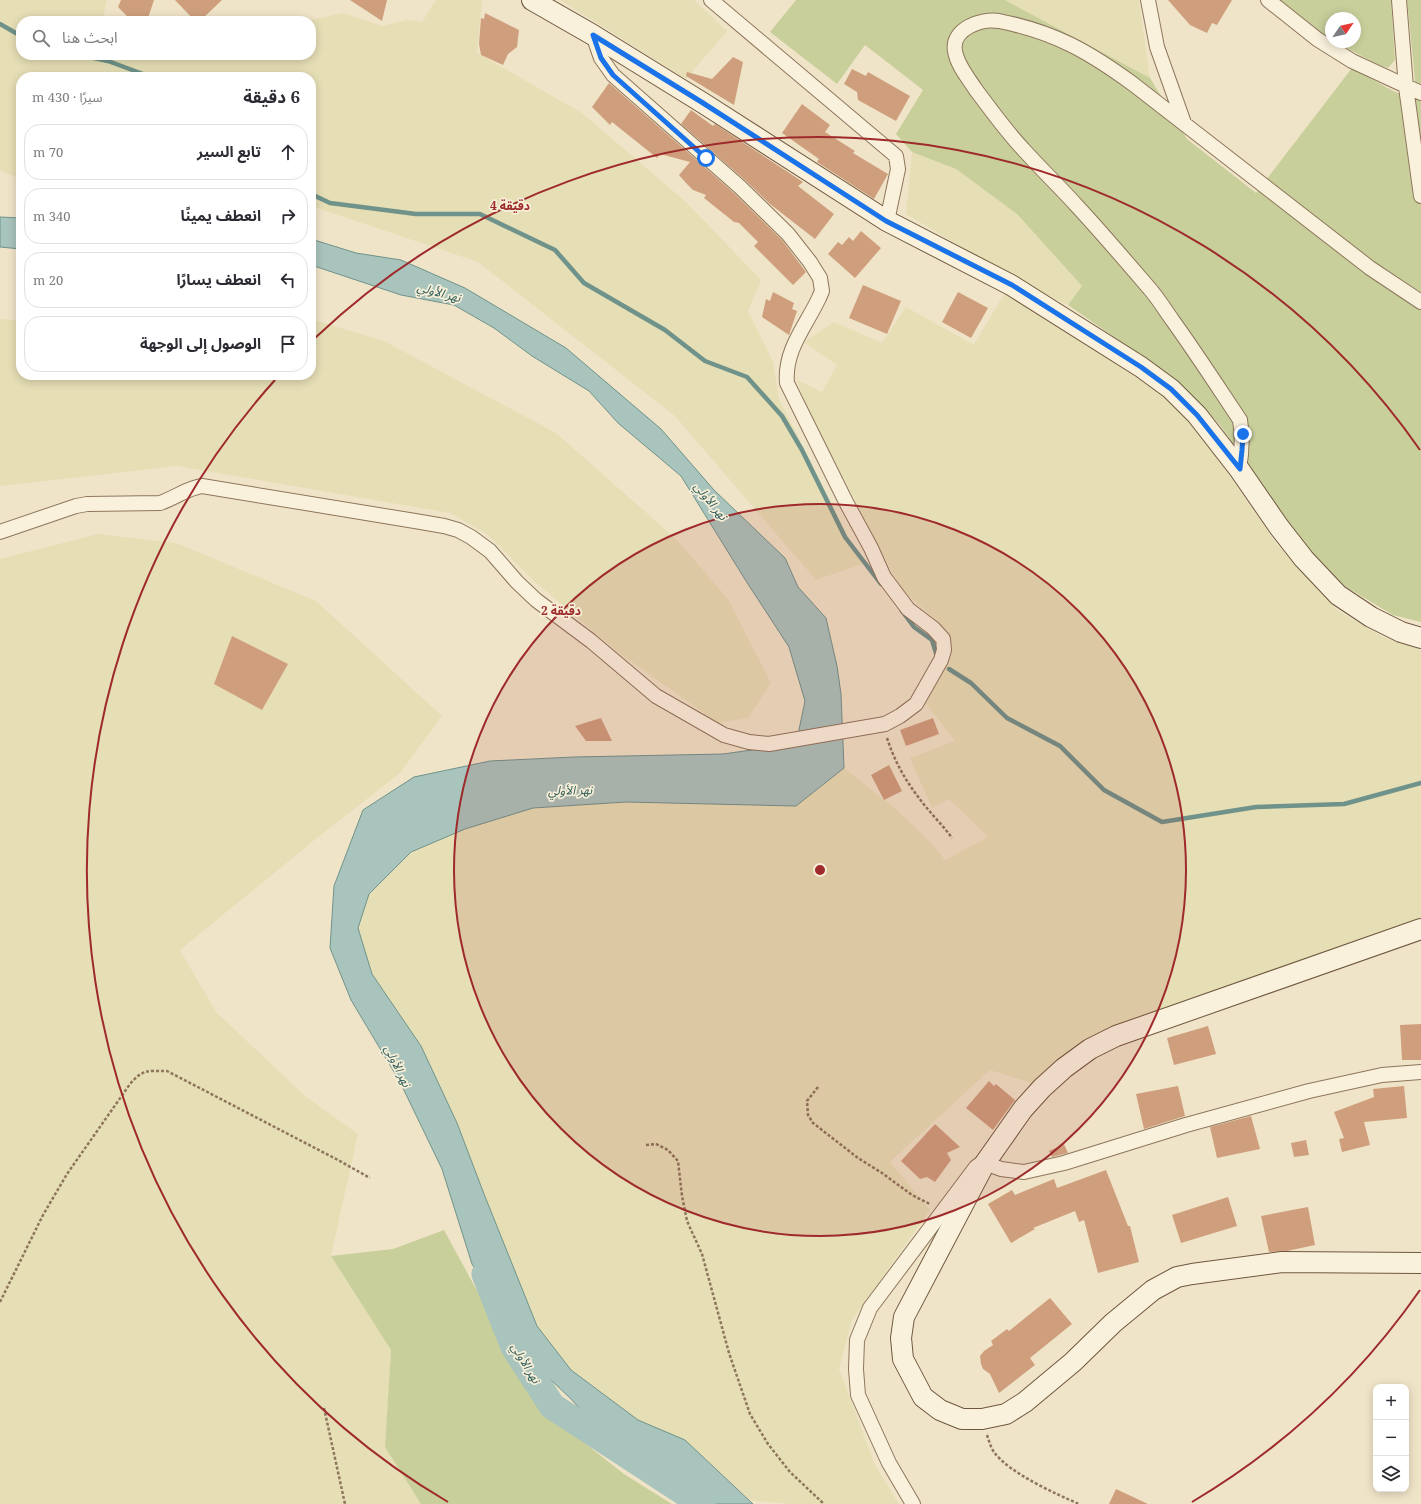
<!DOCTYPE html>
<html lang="ar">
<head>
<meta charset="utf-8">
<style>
	:root { --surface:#fff; --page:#f2f2f3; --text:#2b2b33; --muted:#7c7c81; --line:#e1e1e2 }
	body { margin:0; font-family:"Noto Serif","Noto Sans Arabic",serif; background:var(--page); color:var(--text); direction:rtl }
	.controls { position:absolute; right:12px; bottom:12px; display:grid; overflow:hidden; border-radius:8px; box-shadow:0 2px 10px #0003 }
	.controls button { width:36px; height:36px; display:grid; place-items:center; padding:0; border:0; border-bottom:1px solid var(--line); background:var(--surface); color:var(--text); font:20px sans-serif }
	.compass { position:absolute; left:1325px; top:12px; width:36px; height:36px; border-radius:50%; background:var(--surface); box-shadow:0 2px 10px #0003; rotate:56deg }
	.stop { position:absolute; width:12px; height:12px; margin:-9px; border:3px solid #1a73e8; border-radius:50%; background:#fff }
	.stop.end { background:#1a73e8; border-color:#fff; box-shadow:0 1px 4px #0008 }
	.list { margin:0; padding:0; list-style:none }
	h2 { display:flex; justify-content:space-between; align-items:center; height:52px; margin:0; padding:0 16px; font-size:17px }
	h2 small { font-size:13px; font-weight:400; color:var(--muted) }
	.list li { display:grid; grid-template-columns:26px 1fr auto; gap:12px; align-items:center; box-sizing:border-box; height:56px; margin:0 8px 8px; padding:0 8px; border:1px solid var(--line); border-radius:16px }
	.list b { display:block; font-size:15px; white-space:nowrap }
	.list em { font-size:13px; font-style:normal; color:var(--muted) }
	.icon { flex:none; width:22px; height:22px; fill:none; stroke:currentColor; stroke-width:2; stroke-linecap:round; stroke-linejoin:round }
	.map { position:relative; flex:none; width:1421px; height:1504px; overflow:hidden; direction:ltr }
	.search { position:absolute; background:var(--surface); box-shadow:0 2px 10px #0003; left:16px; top:16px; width:300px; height:44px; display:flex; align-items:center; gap:10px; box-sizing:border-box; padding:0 14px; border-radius:16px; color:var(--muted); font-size:15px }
	.panel { position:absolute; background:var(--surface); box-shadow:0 2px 10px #0003; left:16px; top:72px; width:300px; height:308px; border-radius:16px; direction:rtl }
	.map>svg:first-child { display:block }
	.farmland { fill:#e6deb5 }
	.green { fill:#c9cf9b }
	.water { fill:#a9c4bc; stroke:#6f938a }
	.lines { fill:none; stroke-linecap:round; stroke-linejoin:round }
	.stream { stroke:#6f938a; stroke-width:4.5 }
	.river { stroke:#a9c4bc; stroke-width:27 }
	.building { fill:#cf9f7d }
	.street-casing { stroke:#8d765c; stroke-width:16 }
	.secondary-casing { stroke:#6f573f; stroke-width:22 }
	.path { stroke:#8d765c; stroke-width:2.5; stroke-dasharray:3 2; stroke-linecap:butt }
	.street { stroke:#faf1dc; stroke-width:14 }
	.secondary { stroke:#faf1dc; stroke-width:20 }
	.route { stroke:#1a73e8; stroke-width:5 }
	.ring { fill:none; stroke:#9e2a2b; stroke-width:2 }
	.labels { text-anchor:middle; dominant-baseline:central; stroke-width:3.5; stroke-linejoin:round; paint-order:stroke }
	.water-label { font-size:12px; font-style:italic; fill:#2f5d5a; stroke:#f7eed8 }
	.centre { fill:#9e2a2b; stroke:#f7eed8; stroke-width:2 }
	.ring-label { font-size:12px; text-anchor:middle; font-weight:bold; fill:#9e2a2b; stroke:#f7eed8; stroke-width:3.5; stroke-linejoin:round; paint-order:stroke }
</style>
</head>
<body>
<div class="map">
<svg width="1421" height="1504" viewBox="0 0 1421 1504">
	<rect width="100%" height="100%" fill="#f0e4c8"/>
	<path class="farmland" d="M0,0H107L102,21H21V55H311V21H298L316,19L343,13L382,26L408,20L422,22L436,0H482L477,53L582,113L686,202L761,280L748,311L773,362L779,399L862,564L816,580L675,416L478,262L311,206V77H21V179L0,170Z
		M560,0H694L727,31L686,79Z
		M1005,0H1139L1150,78Z
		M912,152L956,169L1017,214L1082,286L1068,305L1013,278L906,214Z
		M1007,289L1176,405L1218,459L1275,542L1337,610L1383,637L1421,650V919L1088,1038L1034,1084L990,1070L890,1162L930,1210L852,1320L839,1369L875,1465L899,1504H790L750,1500L685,1440L638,1420L571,1370L537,1326L484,1194L457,1122L421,1046L372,974L358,928L369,894L411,852L465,829L533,808L626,802L796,806L844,768L896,809L932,844L945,860L988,837L949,799L932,808L910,758L955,741L926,704L950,657L947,639L936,620L901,589L807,408L797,380L822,392L837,365L804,342L834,322L882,343L906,307L974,345Z
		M0,319L21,321V375H311V319L384,341L556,433L675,538L728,599L771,683L748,718L718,723L619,653L534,581L487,534L450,513L177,466L0,486Z
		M98,534L176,543L316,601L442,716L400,773L312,842L180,950L216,1012L305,1096L358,1134L331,1256L391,1350L385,1447L421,1504H0V559Z"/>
	<path class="green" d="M796,0H1005L1150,78L1187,139L1256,193L1352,68L1393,91L1417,100L1407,0H1421V622L1393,615L1338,582L1296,535L1220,425L1197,400L1173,378L1068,305L1082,286L1017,214L956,169L912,152L896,134L923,90L865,45L837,84L770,32Z
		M1277,0H1391L1395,60L1388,68L1379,65L1335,42H1355V18H1331V40L1318,33Z
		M444,1230L518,1366L554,1419L624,1474L672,1504H421L385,1447L391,1350L331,1256L393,1249Z"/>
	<path class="water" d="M0,217L21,218V249L0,247Z
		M311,239L356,253L401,260L465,288L566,348L661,429L714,490L785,558L798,587L826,618L837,666L841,694L844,768L796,806L626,802L533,808L465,829L411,852L369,894L358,928L372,974L421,1046L457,1123L484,1194L537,1326L571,1370L638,1420L685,1440L753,1504H698L694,1500L630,1464L571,1399L528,1358L472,1264L442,1169L400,1082L351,1000L330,948L334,886L363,810L414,777L490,761L574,757L723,754L796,744L805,701L789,647L746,581L681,476L618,423L589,391L532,356L494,328L454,305L401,295L311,265Z"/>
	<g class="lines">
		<path class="stream" d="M0,24L21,36
			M80,55L108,61L151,77
			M311,194L330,203L416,214H480L555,250L584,283L665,330L705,361L747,377L782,416L802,450L845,537L881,584
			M902,611L914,627L932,640L936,653
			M949,669L971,683L1007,718L1060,746L1104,790L1162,822L1256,807L1344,804L1421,783"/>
		<path class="river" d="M485,1274L514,1347L552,1406L702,1504"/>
	</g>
	<path class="building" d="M121,0H154L147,21H132L118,7Z
		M175,0H222L200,21H195Z
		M350,0H387L382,21Z
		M1168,0H1232L1217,25L1212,23L1207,33L1190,25Z
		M485,13L519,30L517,47L508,54L503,65L481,55L479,44L481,18L484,19Z
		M733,57L743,62L734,105L686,76L687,72L712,79Z
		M852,69L866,76L868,72L910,96L896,121L858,100L857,92L844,84Z
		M609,83L734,193L782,240L806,272L793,285L754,246L758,242L739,223L734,222L704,198L706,195L693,190L686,183L679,175L690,162L660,154L657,158L612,122L610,125L592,107Z
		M802,104L830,125L825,132L855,151L853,153L888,174L874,199L817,162L819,159L782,133Z
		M691,110L713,126L715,124L803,182L798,186L834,214L815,239L770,204L746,181L681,124Z
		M861,231L881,248L855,278L828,254L838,242L842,245L849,237L853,241Z
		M863,285L901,301L887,334L849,318Z
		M773,292L794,303L792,309L797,311L789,335L762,317L766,299L770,301Z
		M958,292L988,308L971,338L942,322Z
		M232,636L288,664L262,710L214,684Z
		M601,718L612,741H586L575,726Z
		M933,718L939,734L906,746L900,730Z
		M889,765L902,791L884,800L871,775Z
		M1421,1024V1060H1402L1400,1025Z
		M1208,1026L1216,1054L1174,1065L1167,1038Z
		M989,1081L994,1086L996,1084L1015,1100L993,1130L966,1108Z
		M1178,1086L1185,1116L1144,1129L1136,1094Z
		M1404,1086L1407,1118L1364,1122L1370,1145L1342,1152L1339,1139L1344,1138L1334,1112L1374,1097L1373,1089Z
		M1251,1116L1260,1149L1217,1158L1210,1127Z
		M935,1124L960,1147L947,1153L951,1160L935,1182L927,1177L920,1179L901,1161Z
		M1306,1140L1309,1155L1294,1157L1291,1143Z
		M1064,1144L1068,1153L1052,1157L1049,1151Z
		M1106,1170L1128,1226H1130L1139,1262L1098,1273L1084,1220L1079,1222L1075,1211L1033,1228L1035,1229L1011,1243L988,1204L1012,1190L1015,1195L1054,1179L1057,1188Z
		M1228,1197L1237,1226L1181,1243L1172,1215Z
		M1308,1207L1315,1245L1287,1251L1269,1252L1261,1216Z
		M1050,1298L1072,1324L1030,1358L1035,1365L999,1393L990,1374L983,1369L981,1364L980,1356L984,1351L993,1345L991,1341L1007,1329L1009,1331Z
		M1116,1489L1148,1504H1109Z"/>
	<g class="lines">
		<defs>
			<path id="street" d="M711,0L896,156L898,169L887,221
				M1148,0L1157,47L1184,123
				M1268,0L1317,39L1352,61L1421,93
				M1399,0L1406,87L1421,196
				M1239,469C1242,452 1243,437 1240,420C1218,387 1196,353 1173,321C1165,310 1158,298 1149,288C1125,260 1102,233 1077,206C1059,186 1040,168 1023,149C1006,131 991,110 976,90C969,79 957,65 955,51C951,29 981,18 999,21C1054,32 1088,51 1133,84L1370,268L1421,302
				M0,532L76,506L87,504L160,503C175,498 187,488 202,486L415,521L444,526L458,530L471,537L490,551L517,582L536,600L591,641L656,696L724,735L749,742L769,744L885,724L900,716L916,704L941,660L944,650L943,639L933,628L908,609L884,577L871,548L846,502L787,383C784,350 806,326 819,298L822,291L820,278L810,262L788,234L740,187L613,75L601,58L593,35
				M913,1504L889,1463L858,1395L856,1369L857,1340L870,1308L976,1167L980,1164L985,1163L1001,1169L1024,1172L1064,1163L1186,1125L1309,1091L1382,1075L1421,1072"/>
			<path id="secondary" d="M532,0L593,35L703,103L887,221L1011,285L1141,367L1171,389L1197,415L1239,469L1279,527L1304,559L1338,595L1371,617L1401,632L1421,638
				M1421,929L1116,1036L1090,1049L1064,1068L1042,1088L1023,1109L985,1163L904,1317L901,1338L903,1359L923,1397L940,1410L962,1419H982L1006,1414L1025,1402L1073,1362L1113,1323L1153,1290L1177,1277L1192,1274L1282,1262L1421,1263"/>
		</defs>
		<use href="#street" class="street-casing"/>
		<use href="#secondary" class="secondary-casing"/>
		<path class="path" d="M887,738C894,760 905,780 919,798C929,812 942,824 952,838
			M818,1087L807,1101L808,1115L813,1123L858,1158L882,1173L912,1195L930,1204
			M646,1145L656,1144L668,1150L678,1161L682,1196L687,1221L702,1254L729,1353L750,1414L768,1444L790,1472L824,1504
			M0,1302L43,1215L67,1174L130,1084C143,1069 147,1071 167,1071L338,1160L370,1178
			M324,1408L345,1504
			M987,1435C989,1441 991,1448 994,1452C1009,1473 1056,1494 1079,1504"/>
		<use href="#street" class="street"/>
		<use href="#secondary" class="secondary"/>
	</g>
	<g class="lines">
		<path class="route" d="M706,158L613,75L601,58L593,35L703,103L886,221L1012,285L1141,367L1171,389L1197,415L1240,469L1242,450L1243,434"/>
	</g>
	<circle cx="820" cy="870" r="366" fill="#9e2a2b" fill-opacity=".12"/>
	<g class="ring">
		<circle cx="820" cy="870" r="366"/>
		<path d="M1420 1290A733 733 0 0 1 1192 1502M448 1502A733 733 0 0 1 275 380M315 338A733 733 0 0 1 1420 450"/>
	</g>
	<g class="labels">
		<g class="water-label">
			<text transform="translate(439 292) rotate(15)">نهر الأولي</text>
			<text transform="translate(711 501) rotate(51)">نهر الأولي</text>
			<text transform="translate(570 790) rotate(-1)">نهر الأولي</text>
			<text transform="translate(398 1066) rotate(64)">نهر الأولي</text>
			<text transform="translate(526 1363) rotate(59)">نهر الأولي</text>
		</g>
	</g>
	<circle cx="820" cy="870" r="6" class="centre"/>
	<g class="ring-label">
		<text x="510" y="210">4 دقيقة</text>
		<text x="561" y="615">2 دقيقة</text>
	</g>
</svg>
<div class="controls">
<button>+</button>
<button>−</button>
<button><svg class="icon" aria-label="layers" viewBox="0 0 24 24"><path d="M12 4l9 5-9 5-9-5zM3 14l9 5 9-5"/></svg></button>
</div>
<svg class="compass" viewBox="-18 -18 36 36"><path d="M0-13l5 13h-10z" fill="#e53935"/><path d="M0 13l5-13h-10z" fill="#7c7c81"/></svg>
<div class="stop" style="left:706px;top:158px"></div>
<div class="stop end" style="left:1243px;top:434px"></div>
<div class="search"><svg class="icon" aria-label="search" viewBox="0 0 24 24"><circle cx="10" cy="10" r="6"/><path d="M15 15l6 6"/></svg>ابحث هنا</div>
<section class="panel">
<h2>6 دقيقة<small>سيرًا · 430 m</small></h2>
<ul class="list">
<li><svg class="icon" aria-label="ahead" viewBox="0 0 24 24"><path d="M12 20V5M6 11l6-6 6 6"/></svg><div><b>تابع السير</b></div><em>70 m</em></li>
<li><svg class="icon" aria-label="right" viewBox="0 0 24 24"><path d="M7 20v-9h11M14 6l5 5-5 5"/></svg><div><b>انعطف يمينًا</b></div><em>340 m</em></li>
<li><svg class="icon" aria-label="left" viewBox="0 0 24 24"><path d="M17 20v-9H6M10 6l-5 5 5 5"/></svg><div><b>انعطف يسارًا</b></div><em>20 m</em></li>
<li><svg class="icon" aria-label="arrive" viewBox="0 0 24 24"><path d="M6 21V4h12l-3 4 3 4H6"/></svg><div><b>الوصول إلى الوجهة</b></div></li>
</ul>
</section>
</div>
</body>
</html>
